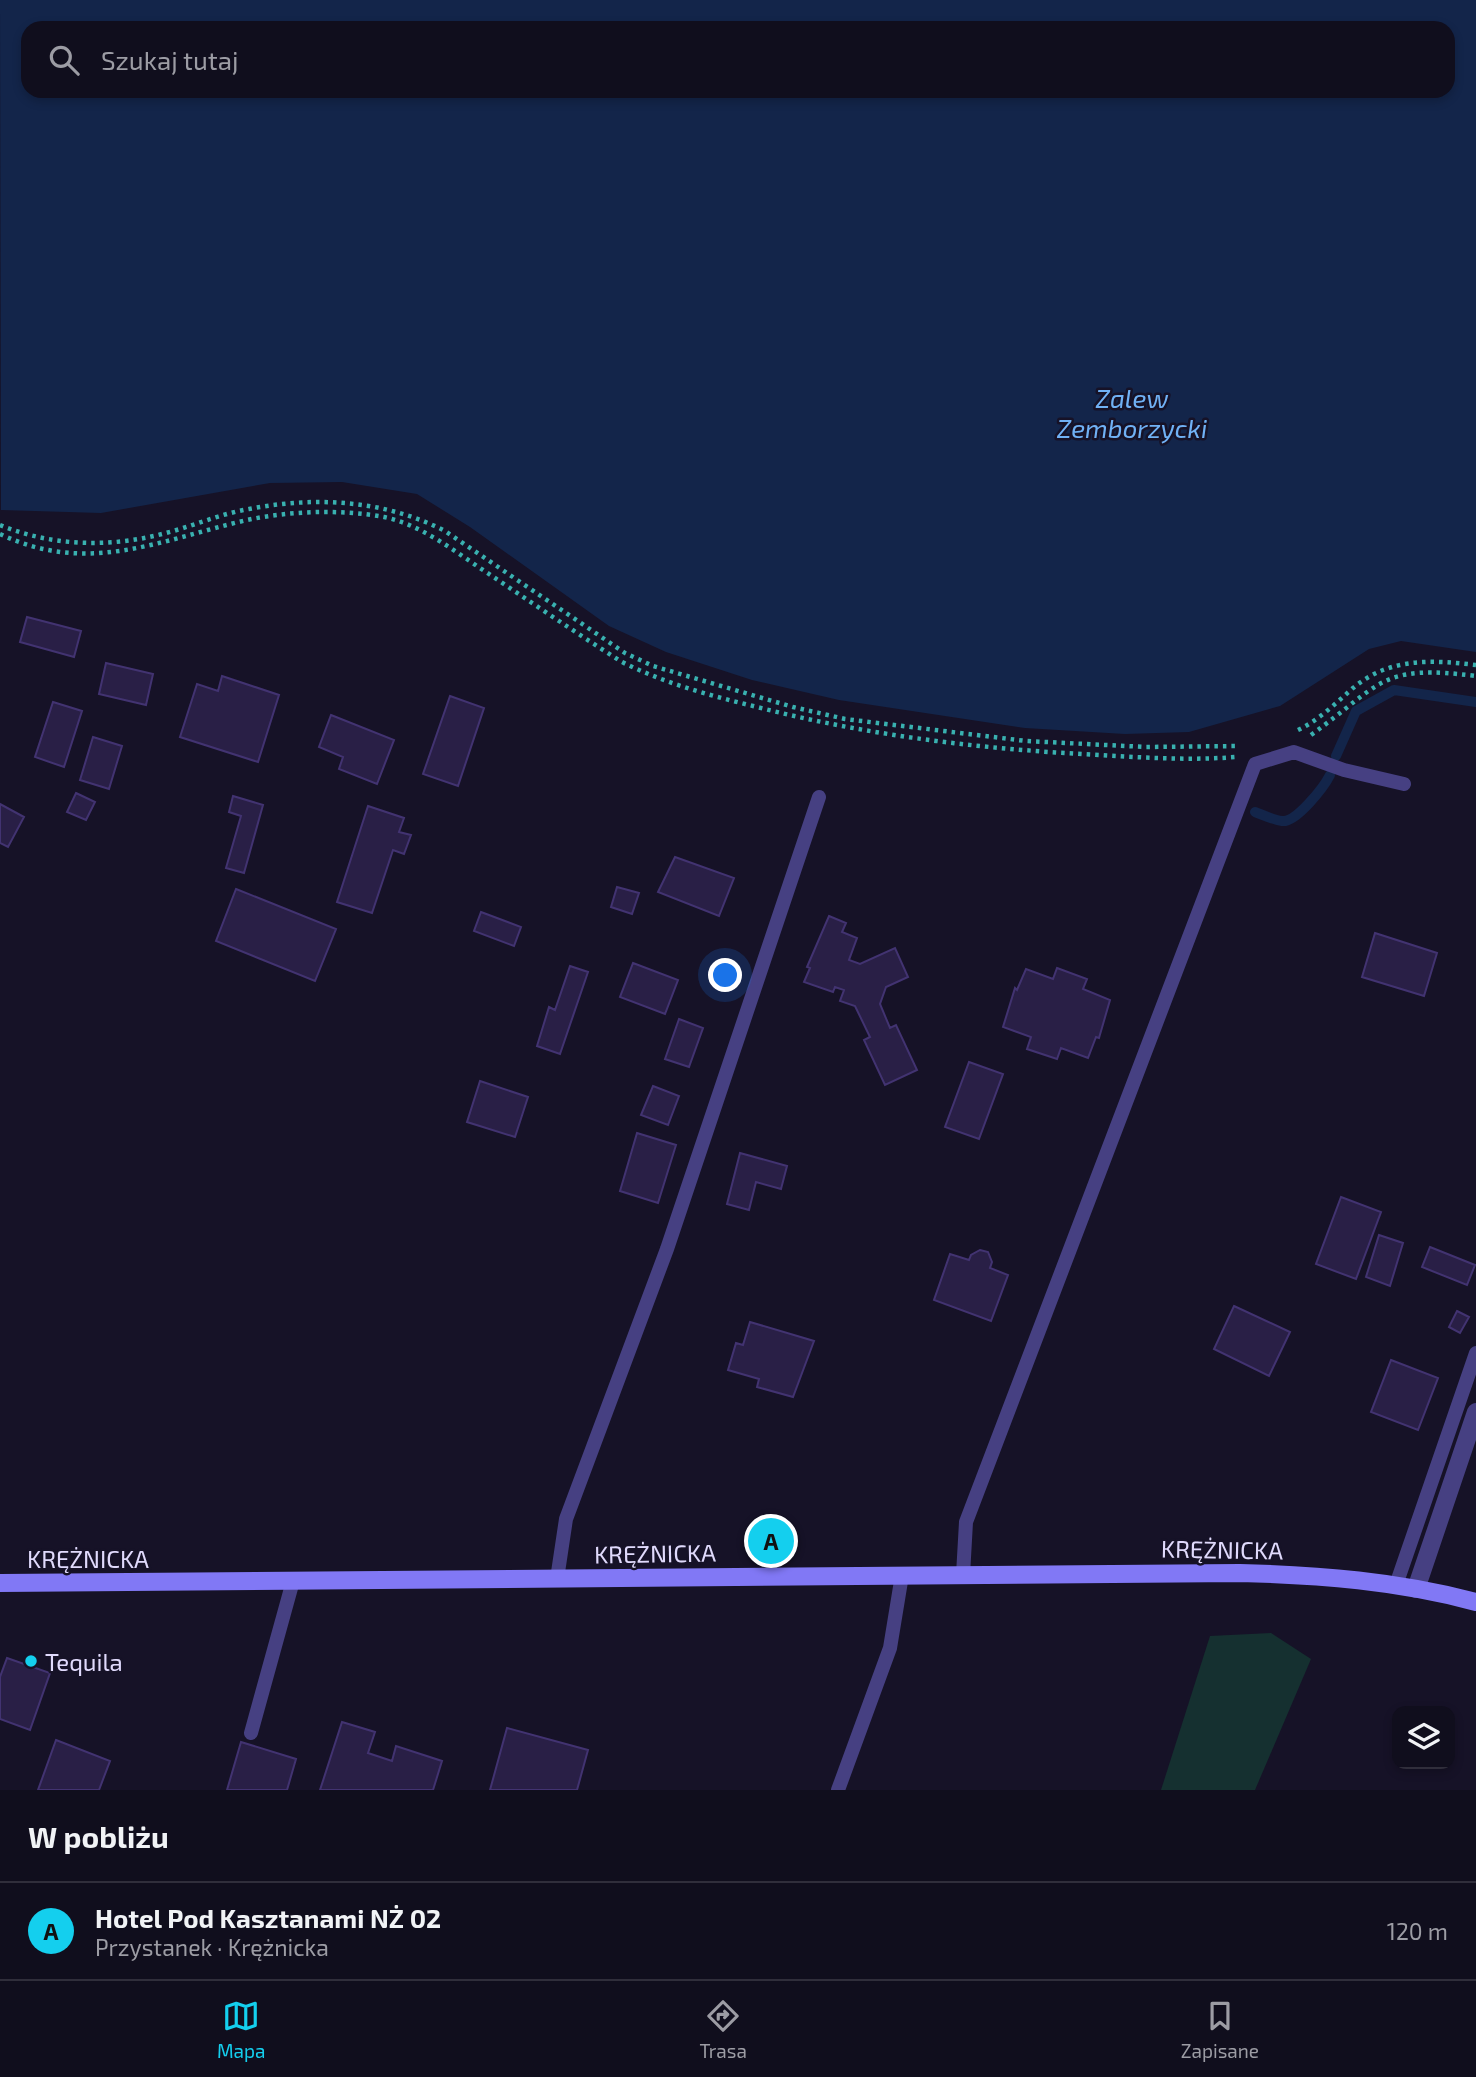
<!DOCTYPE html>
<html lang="pl">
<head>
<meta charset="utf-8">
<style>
	:root { --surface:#100e1d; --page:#191726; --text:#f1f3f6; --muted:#9c9ca4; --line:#302e3b; --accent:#14cfee }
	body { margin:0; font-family:"Exo 2",sans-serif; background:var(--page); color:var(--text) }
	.controls { position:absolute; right:21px; bottom:21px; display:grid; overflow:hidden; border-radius:14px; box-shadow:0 4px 10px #0003 }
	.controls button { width:63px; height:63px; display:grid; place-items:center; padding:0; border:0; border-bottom:2px solid var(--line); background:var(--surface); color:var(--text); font:35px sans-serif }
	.you { position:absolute; left:726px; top:976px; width:24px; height:24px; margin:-18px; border:5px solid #fff; border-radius:50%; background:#1a73e8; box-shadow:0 0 0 10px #1a73e833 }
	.badge { display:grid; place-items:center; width:46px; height:46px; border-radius:50%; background:var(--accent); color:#111; font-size:23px; font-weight:700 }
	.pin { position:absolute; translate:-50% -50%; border:4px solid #fff; box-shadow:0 2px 7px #0006 }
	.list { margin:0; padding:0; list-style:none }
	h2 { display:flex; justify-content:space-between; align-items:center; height:91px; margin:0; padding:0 28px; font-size:30px }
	h2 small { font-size:23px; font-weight:400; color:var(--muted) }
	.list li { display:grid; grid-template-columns:46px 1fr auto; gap:21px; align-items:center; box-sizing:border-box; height:98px; padding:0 28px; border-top:2px solid var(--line) }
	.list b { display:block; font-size:26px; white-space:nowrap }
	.list p { margin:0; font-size:23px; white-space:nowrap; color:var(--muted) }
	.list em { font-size:23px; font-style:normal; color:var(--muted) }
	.icon { flex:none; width:38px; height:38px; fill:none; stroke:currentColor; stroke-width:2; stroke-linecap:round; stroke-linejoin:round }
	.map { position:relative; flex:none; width:1476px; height:1790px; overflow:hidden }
	.search { position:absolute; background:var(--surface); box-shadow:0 4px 10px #0003; left:21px; right:21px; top:21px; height:77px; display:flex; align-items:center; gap:18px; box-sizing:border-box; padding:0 24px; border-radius:21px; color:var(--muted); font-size:26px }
	.sheet { height:189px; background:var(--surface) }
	nav { display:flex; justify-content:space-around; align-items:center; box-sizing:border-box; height:98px; border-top:2px solid var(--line); background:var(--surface); font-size:19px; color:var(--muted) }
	nav a { display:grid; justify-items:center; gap:4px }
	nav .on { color:var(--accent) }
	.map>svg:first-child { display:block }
	.green { fill:#153030 }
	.water { fill:#13254a; fill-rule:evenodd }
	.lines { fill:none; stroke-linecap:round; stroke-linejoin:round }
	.stream { stroke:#13254a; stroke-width:10 }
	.building { fill:#291f46; stroke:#423371; stroke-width:2 }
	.path { stroke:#39b1b0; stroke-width:4.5; stroke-dasharray:3.5 5; stroke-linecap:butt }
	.lane { stroke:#464082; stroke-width:14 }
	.street { stroke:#464082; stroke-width:18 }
	.secondary { stroke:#8178f5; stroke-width:18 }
	.poi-dot { fill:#14cfee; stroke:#161227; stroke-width:2.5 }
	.labels { text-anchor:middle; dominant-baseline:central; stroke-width:5; stroke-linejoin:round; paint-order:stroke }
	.street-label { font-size:24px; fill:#e0dafc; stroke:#161227 }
	.poi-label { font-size:24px; fill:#e0dafc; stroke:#161227; text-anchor:start }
	.water-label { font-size:26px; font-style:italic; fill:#70b1f5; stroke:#161227 }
</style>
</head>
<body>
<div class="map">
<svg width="1476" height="1790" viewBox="0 0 1476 1790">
	<rect width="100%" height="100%" fill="#161227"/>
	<path class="green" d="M1271,1633L1311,1659L1255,1790H1161L1210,1636Z"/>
	<path class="water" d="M0,0H1476V652L1401,641L1369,649L1280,706L1189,732L1125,734L1025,728L839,700L752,680L666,652L609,626L470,527L417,494L342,482L270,483L101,513L1,510ZM28,28H1448V91H28Z"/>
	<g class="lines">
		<path class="stream" d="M1336,756L1356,711L1394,690L1476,702
			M1255,812C1263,815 1274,820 1282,821C1296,823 1324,787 1330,775"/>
	</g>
	<path class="building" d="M27,617L81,631L74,657L20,642Z
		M106,663L153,674L146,705L99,694Z
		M222,676L279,695L258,762L180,737L197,684L218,691Z
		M450,696L484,708L458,786L423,774Z
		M53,702L82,711L64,767L35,757Z
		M331,715L394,740L377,784L339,769L343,757L319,747Z
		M93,737L122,746L109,789L80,780Z
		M76,793L95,802L86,820L67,812Z
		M233,796L263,805L244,873L226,868L241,816L229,812Z
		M0,804L24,817L8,847L0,843Z
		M368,806L404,818L399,832L411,835L404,854L393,850L372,913L337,902Z
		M675,857L734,878L719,916L658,892Z
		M617,887L639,893L632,914L611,907Z
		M236,889L336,929L315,981L216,941Z
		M481,912L521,927L514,946L474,931Z
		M829,916L846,923L842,932L857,938L849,960L860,964L895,948L908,977L886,987L880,1004L890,1028L896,1025L917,1070L885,1085L864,1040L870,1037L855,1006L840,1001L844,990L835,987L833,992L804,982L810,968L807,967Z
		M1375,933L1437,953L1424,996L1362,977Z
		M633,963L678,980L665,1014L620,997Z
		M570,966L588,972L560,1054L537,1046L549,1007L555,1010Z
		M1057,968L1087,979L1083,989L1110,1000L1099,1038L1096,1037L1088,1058L1061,1048L1057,1059L1027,1049L1031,1037L1003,1027L1015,988L1017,990L1026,969L1053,979Z
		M679,1019L703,1028L689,1067L665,1059Z
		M969,1062L1003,1074L979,1139L945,1127Z
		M480,1081L528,1097L515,1137L467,1122Z
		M653,1086L679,1096L668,1125L641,1115Z
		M637,1133L676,1145L658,1203L620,1191Z
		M740,1153L787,1166L781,1189L756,1182L749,1210L727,1204Z
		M1341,1197L1381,1212L1356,1279L1316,1264Z
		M1379,1235L1403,1243L1390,1286L1366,1277Z
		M1430,1247L1475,1265L1467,1285L1422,1267Z
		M980,1250L988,1252L992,1262L990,1268L1008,1275L991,1321L934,1300L950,1254L969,1260L971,1255Z
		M1234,1306L1290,1332L1269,1376L1214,1349Z
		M1457,1311L1469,1317L1460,1333L1449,1327Z
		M750,1322L814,1341L793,1397L757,1387L759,1379L728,1370L736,1343L743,1345Z
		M1391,1360L1438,1378L1418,1430L1371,1412Z
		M7,1658L50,1673L30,1730L0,1719V1677Z
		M342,1722L375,1732L368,1753L392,1761L396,1746L442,1761L433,1790H320Z
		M507,1728L588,1750L577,1790H490Z
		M56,1740L110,1761L99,1790H38Z
		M241,1742L296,1759L287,1790H227Z"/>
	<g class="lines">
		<path class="path" d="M0,525C51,546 108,548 162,534C191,527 219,514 249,509C316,496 385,500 445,531L625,653L653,666L793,707L845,719L1026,741L1146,747L1239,746
			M0,534C88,576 160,540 247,520C289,511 341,509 384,517C422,525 454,551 486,572C531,602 576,633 622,662C664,683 708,695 753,706C861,734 971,748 1082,754C1134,757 1185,761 1236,757
			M1298,730C1319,720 1336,703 1353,688C1390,657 1432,660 1476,665
			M1311,735C1383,683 1380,664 1476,676"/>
		<path class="lane" d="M963,1575L966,1522L1255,764L1294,752L1344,770L1404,784
			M557,1579L566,1519L667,1249L819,797
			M1396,1585L1476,1353
			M251,1733L293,1581
			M838,1790L890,1648L902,1575"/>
		<path class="street" d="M1416,1589L1476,1412"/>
		<path class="secondary" d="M0,1583L1240,1573C1319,1575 1398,1581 1476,1602"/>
	</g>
	<circle class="poi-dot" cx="31" cy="1661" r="7"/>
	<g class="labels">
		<g class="street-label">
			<text transform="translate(1222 1549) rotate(1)">KRĘŻNICKA</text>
			<text transform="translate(655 1553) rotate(-1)">KRĘŻNICKA</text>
			<text x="88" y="1558">KRĘŻNICKA</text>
		</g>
		<g class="poi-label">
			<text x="45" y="1661">Tequila</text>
		</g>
		<g class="water-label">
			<text x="1132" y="397">Zalew<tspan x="1132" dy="30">Zemborzycki</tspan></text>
		</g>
	</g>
</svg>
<div class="controls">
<button><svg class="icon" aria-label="layers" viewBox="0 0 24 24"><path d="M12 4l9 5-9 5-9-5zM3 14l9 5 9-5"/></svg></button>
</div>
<div class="you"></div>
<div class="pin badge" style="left:771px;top:1541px">A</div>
<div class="search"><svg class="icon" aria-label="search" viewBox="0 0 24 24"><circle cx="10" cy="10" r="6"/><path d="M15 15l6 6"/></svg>Szukaj tutaj</div>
</div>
<section class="sheet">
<h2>W pobliżu<small></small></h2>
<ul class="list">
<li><span class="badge">A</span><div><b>Hotel Pod Kasztanami NŻ 02</b><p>Przystanek · Krężnicka</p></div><em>120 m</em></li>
</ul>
</section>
<nav>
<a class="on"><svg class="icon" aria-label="map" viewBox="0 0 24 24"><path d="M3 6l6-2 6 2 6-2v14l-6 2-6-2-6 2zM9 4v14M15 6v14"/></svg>Mapa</a>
<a><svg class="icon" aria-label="directions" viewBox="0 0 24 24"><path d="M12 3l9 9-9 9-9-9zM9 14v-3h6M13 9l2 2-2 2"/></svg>Trasa</a>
<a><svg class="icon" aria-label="saved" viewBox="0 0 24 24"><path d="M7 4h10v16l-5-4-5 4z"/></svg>Zapisane</a>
</nav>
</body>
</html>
